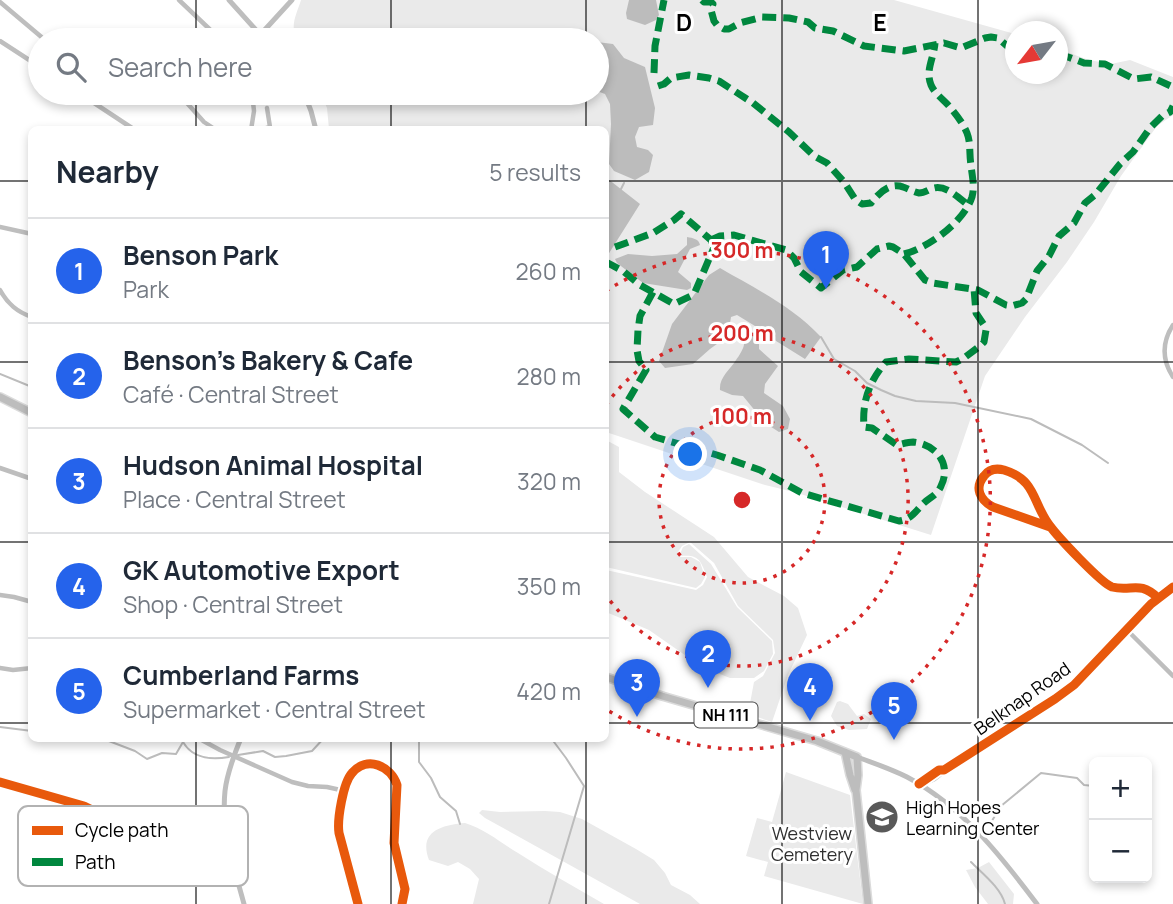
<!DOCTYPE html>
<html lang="en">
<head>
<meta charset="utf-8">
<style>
	:root { --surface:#fff; --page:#f2f2f3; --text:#1f2937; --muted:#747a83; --line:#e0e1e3; --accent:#2563eb }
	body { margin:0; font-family:Manrope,sans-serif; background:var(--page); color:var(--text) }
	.controls { position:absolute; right:21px; bottom:21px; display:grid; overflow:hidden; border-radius:10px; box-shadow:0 4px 10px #0003 }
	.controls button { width:63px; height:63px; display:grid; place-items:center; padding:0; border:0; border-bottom:2px solid var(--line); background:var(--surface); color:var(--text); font:35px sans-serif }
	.compass { position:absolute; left:1005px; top:21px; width:63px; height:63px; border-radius:50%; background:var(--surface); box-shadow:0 4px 10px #0003; rotate:239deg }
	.you { position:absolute; left:691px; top:455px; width:24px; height:24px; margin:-18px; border:5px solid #fff; border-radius:50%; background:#1a73e8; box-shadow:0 0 0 10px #1a73e833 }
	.badge { display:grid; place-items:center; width:46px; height:46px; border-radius:50%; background:var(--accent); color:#fff; font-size:23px; font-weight:700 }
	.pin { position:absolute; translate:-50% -58px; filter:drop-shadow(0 2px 4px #0008) }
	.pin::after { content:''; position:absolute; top:37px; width:24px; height:21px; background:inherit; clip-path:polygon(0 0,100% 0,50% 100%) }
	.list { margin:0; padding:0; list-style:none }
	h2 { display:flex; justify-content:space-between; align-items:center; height:91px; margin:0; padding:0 28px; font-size:30px }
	h2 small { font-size:23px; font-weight:400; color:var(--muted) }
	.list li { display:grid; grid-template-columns:46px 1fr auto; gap:21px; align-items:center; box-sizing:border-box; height:105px; padding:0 28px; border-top:2px solid var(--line) }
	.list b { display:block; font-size:26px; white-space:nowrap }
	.list p { margin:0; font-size:23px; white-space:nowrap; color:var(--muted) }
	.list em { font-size:23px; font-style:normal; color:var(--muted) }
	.icon { flex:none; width:38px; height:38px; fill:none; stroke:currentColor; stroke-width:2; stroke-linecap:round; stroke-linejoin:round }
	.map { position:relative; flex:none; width:1173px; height:904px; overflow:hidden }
	.search { position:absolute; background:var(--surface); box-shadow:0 4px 10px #0003; left:28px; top:28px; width:581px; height:77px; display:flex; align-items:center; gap:18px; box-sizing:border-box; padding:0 24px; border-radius:38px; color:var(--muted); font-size:26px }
	.panel { position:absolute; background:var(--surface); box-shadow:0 4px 10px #0003; left:28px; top:126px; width:581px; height:616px; border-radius:10px }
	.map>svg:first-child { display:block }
	.green { fill:#eaeaea }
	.water { fill:#bcbcbc }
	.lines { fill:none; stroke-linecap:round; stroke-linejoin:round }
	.stream { stroke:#bcbcbc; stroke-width:2 }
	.primary-casing { stroke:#dbdbdb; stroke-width:10 }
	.minor { stroke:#bebebe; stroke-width:4.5 }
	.tertiary { stroke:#bebebe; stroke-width:5 }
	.primary { stroke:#bdbdbd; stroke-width:7 }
	.quiet { stroke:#00873e; stroke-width:7; stroke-dasharray:14 7; stroke-linecap:butt }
	.cycleway-casing { stroke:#fff; stroke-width:13 }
	.cycleway { stroke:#e8590c; stroke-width:9 }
	.grid { fill:none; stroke:#000; stroke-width:2; stroke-opacity:0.55 }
	.ring { fill:none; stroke:#d62828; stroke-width:3.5; stroke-dasharray:3.5 7 }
	.labels { text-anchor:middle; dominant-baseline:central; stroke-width:6; stroke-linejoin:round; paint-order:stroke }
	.shield { fill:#fff; stroke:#4c4c4c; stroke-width:2 }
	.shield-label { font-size:16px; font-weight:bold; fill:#000 }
	.street-label { font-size:18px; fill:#000; stroke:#fff }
	.poi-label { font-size:18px; fill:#000; stroke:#fff; text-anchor:start }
	.park-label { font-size:18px; fill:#303030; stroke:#fff }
	.key { fill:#fff; stroke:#b2b2b2; stroke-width:2 }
	.key-label { font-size:19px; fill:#000 }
	.grid-label { font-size:23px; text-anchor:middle; font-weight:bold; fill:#000; stroke:#fff; stroke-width:6; stroke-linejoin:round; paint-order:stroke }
	.centre { fill:#d62828; stroke:#fff; stroke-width:3.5 }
	.ring-label { font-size:21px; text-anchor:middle; font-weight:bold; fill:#d62828; stroke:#fff; stroke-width:6; stroke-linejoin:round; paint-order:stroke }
</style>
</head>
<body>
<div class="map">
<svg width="1173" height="904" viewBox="0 0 1173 904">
	<rect width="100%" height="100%" fill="#fff"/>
	<path class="green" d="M301,0H894L1015,34L1016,74H1058V49L1089,60L1111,64L1130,60L1173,77V115L1157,126L1121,176L1094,222L1067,262L1025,317L985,376L931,535L794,492L765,485L606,432V130L329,129L327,108L321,93H597V40H292L295,36C291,23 297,13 301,0Z
		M606,440L619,447V472L645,492L714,537L748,577L784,596L798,608L807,635L788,675L772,722L748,714L754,682L763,676L775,653L773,640L738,606L714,563L690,542L682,546L678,552V555L681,557H691L700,562L705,577L701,584L696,588L606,567Z
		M689,544L711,564L737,607L772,641L773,654L764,671L754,678H730L702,667L649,630L606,612V570L696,590L703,585L707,577C701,562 700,554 681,556L680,554L683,547Z
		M840,701L848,704L857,716L864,714L871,719L867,729L849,730L837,726L831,716L837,702Z
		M786,772L850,795L863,904L764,876L768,862L746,856L757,818L772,822Z
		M482,810L500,812L545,811L560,812L582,819L636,849L654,860L665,873L671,885L690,895L700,904H640L485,818L479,813Z
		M465,823C485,829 501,843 518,853C546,871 575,887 604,904H473L479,879L470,869L458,862L448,866L429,860C418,831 442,825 465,823Z
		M989,862L1014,894L1013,904H988L975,887L966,870L978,868Z"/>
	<path class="water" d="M629,0H656L659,15L656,20L645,25L627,19L626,13Z
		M597,42L613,44L624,58L645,67L655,108L653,125L639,127L635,137L637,147L648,150L653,155L649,172L635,180L614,171L609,164L611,124L610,104L605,94L597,91Z
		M608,179L640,204L606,258V181Z
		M687,237C693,238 699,239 700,245L690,249L678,272L691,283V288L687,290L643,283L617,263L615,259L628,254L652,256L677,254L687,245Z
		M720,268C756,289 792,306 821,337L805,359L768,336L763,335L759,339V349L778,366L765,384L764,393L783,406L790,419L788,429L779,432L765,423L743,396L732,395L720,390C719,377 730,370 736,360C739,356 744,348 744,344C745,340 744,336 745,333L754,334L756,331L755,326L737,315L731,317L728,336L710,349L693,364L665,368L659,361L672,324L709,275Z"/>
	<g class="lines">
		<path class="stream" d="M621,189L624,183
			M821,337L834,359L855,371L867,383L881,390L895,396L916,401L955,403L1031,419L1082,445L1108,463
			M0,374L32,387
			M0,727L32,731
			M101,738L135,751L147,759L162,753L176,754L183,742C193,759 211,760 229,757
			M419,738V762L431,778L440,797L456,811L460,824
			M238,755L263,751L275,757L286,756L312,751L324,738
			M990,824L1001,806L1041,773L1077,778L1084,785L1094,786
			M971,862C983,874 1001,888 1005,904
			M549,904L584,786L566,758L551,738"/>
		<defs>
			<path id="primary" d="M0,397L32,413
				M606,677L662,696L817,741L857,757L858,775L856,790L868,904
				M845,752L850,775L855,790"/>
		</defs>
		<use href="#primary" class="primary-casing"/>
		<path class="minor" d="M179,0L221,40
			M0,2L45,40
			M0,41L40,67
			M79,93L135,130
			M178,93L204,122L216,130
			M224,93L233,95L242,93
			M251,130L254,111L252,93
			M260,130L270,127L267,108
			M0,227L32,234
			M0,290C8,304 17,312 32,317
			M1173,325C1162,342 1162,360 1173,377
			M0,468L32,479
			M1050,527L993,507C980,500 974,488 984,476C989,469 996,468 1004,470C1037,480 1032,503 1050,526C1058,537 1101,583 1112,587C1132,592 1139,580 1158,598
			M0,595L14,597L32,602
			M1127,630L1173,676
			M0,668L13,670L32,668
			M198,738L220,750L292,782L308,786L327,787L345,791
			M0,782L84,806L131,829L156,836L199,846L228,842
			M358,904L339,833C337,820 343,783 352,773C367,755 391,766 397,785L394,843L405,889L402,904"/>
		<path class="tertiary" d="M229,0L265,40
			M260,35L292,0
			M304,93L311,111L316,130
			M241,738C234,755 227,773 225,791C221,829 234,867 244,904
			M857,757C874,763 891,769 907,777C962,806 1001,856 1037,904
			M919,784L939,770H944L1055,699L1074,685L1151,604L1173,587
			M921,784C929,782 939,777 944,770"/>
		<use href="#primary" class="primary"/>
		<path class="quiet" d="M702,0L704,2H711L713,4L711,10L714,21L717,25L724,29H729L740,23L762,17L789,18L808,22L815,28L833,31L864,46L904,51L944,43L961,48L985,38L991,37L998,38L1016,54
			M1058,56L1068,57L1084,63L1105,64L1134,79L1151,77L1173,87
			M654,73L655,46L664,0
			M658,86L664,84L671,78L689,75L709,78L719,81L753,103L789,132L814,156L827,163L844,182L855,199L862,204L871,203C879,193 890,182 903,187C909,189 913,192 919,193C925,193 929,189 934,188C946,185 959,198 968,205
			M711,240L720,236L734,235L786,250L794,258L801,272L821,288L843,270L857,267L877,249L889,246L893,247L904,254L925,280L933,283L978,290L1006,305L1012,306L1022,303L1026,299L1037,271L1049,256L1059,236L1074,223L1085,203L1095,195L1120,164L1133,152L1150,128L1162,116L1170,112L1173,106
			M615,247L653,233L674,220L681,214L711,240
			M904,254C928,248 964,222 972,197C975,186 972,176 971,165C969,154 971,143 967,133C963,123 955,113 949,106C943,99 935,94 931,85C925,70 934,58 935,43
			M606,262L623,271L640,285L674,304L691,296L695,292L712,252L714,247L711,240
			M653,292L640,316L638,330L637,350L639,361L646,370L623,409L655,437L717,455L760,470L802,493L899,521C913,519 915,511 925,502C931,497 938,494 941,486C952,464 936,444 913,442C908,442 902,444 897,445L872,428L864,427C862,402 869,381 886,362L909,359L956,362L964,358L980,346L984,342L986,330L984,325L976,313L974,289"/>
		<defs>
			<path id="cycleway" d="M1050,527L993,507C980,500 974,488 984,476C989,469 996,468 1004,470C1037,480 1032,503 1050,526C1058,537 1101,583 1112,587C1132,592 1139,580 1158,598
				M0,782L84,806L131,829L156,836L199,846L228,842
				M919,784L939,770H944L1055,699L1074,685L1151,604L1173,587
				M358,904L339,833C337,820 343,783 352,773C367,755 391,766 397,785L394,843L405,889L402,904"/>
		</defs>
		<use href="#cycleway" class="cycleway-casing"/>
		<use href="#cycleway" class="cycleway"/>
	</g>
	<path class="grid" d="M196,0V40M391,0V40M586,0V40M782,0V904M978,0V904M196,93V130M391,93V130M586,93V130M0,181H32M606,181H1173M0,362H32M606,362H1173M0,542H32M606,542H1173M0,723H32M606,723H1173M196,738V904M391,738V904M586,738V904"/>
	<g class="ring">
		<circle cx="742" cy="500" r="83"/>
		<path d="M606 405A166 166 0 1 1 606 595"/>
		<path d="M606 291A249 249 0 1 1 606 709"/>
	</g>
	<defs>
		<symbol id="school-disc" viewBox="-11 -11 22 22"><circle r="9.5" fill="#595959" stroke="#fff"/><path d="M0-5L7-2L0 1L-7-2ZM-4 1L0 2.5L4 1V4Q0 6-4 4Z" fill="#fff"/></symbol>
	</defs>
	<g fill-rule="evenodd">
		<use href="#school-disc" x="863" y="798" width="38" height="38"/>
	</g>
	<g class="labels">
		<rect class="shield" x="694.5" y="702.5" width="63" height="25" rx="5"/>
		<g class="shield-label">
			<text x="726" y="715">NH 111</text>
		</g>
		<g class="street-label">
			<text transform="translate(1022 698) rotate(-35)">Belknap Road</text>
		</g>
		<g class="poi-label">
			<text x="906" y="807">High Hopes<tspan x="906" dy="21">Learning Center</tspan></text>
		</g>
		<g class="park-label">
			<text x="812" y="833">Westview<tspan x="812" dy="21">Cemetery</tspan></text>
		</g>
	</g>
	<rect x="18" y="806" width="230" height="80" rx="10" class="key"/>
	<rect x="32" y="826" width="31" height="9" fill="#e8590c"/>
	<rect x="32" y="858" width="31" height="8" fill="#00873e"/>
	<g class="key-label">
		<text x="75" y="837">Cycle path</text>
		<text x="75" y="869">Path</text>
	</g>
	<g class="grid-label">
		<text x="684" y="31">D</text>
		<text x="880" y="31">E</text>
	</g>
	<circle cx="742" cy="500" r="10" class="centre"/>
	<g class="ring-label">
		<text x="742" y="258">300 m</text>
		<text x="742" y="341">200 m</text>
		<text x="742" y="424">100 m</text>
	</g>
</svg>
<div class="controls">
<button>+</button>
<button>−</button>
</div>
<svg class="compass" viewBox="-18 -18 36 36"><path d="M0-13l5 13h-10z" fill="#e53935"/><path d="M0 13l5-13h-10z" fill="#747a83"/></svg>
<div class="you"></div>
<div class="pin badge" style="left:826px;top:289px">1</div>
<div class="pin badge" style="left:708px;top:688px">2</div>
<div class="pin badge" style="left:637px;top:717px">3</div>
<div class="pin badge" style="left:810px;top:721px">4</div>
<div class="pin badge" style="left:894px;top:740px">5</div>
<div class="search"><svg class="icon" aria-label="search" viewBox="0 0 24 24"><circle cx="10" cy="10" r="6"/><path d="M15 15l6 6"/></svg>Search here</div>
<section class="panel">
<h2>Nearby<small>5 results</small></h2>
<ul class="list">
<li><span class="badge">1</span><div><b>Benson Park</b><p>Park</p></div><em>260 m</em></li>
<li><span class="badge">2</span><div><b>Benson's Bakery &amp; Cafe</b><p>Café · Central Street</p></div><em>280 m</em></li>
<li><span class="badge">3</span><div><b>Hudson Animal Hospital</b><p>Place · Central Street</p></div><em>320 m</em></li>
<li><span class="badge">4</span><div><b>GK Automotive Export</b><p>Shop · Central Street</p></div><em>350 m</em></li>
<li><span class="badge">5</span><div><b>Cumberland Farms</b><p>Supermarket · Central Street</p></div><em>420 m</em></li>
</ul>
</section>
</div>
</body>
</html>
